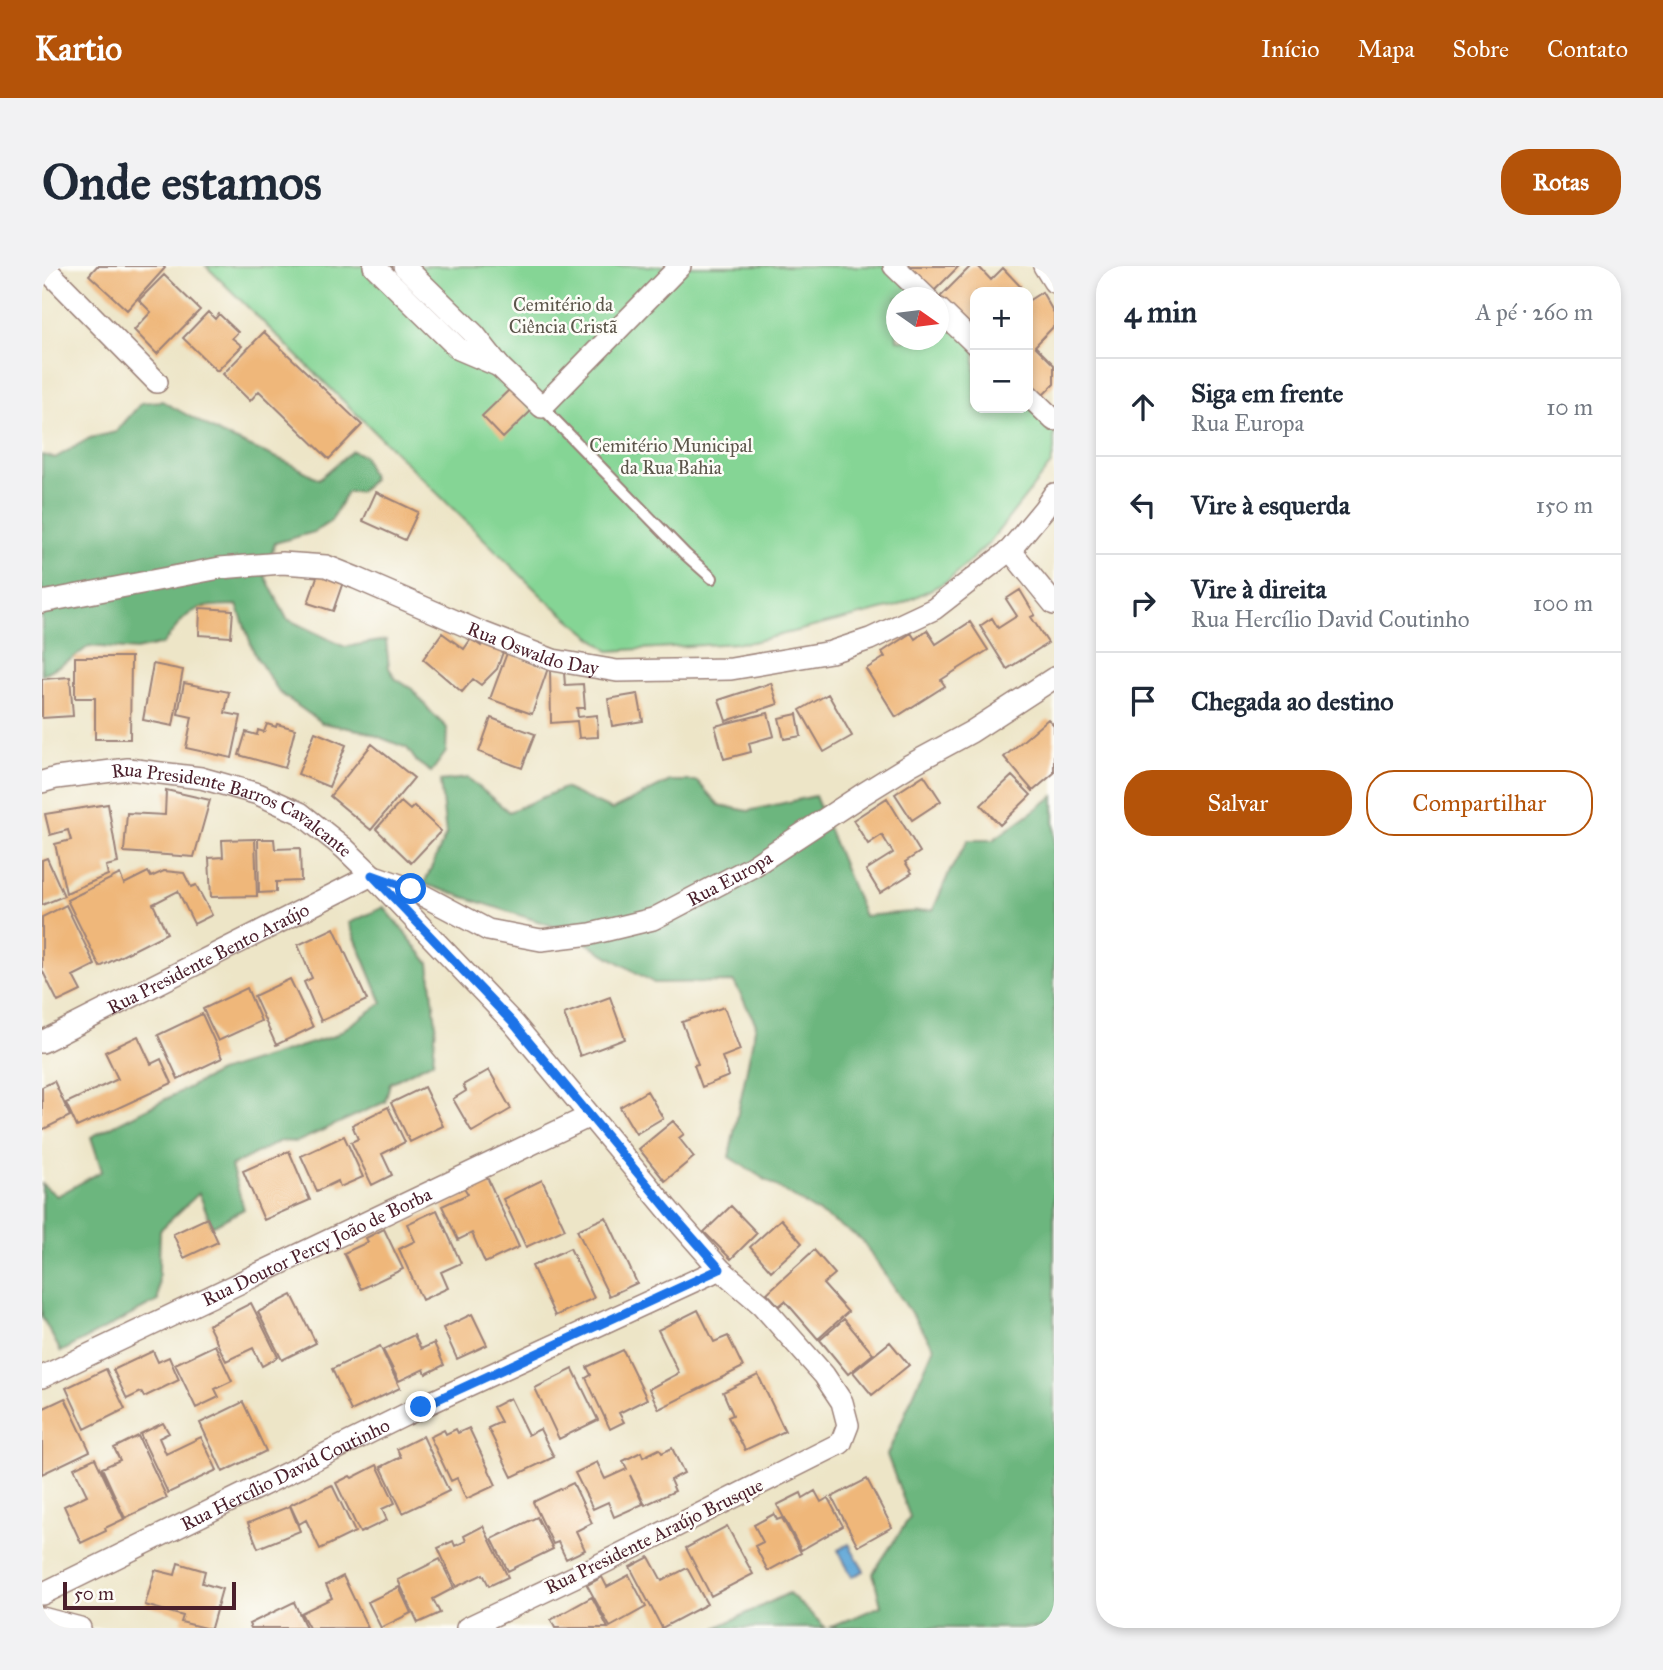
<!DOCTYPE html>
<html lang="pt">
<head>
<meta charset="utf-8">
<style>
	:root { --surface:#fff; --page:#f2f2f3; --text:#1f2937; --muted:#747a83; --line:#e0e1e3; --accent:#b45309 }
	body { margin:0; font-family:"IM FELL Great Primer",serif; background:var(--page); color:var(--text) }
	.controls { position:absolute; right:21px; top:21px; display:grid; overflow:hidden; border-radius:14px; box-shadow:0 4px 10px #0003 }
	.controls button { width:63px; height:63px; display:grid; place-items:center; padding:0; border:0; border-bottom:2px solid var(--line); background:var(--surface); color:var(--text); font:35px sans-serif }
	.compass { position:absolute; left:844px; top:21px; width:63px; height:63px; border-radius:50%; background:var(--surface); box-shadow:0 4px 10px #0003; rotate:104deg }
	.scale { position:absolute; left:21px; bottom:18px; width:173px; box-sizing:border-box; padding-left:7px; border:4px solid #4a1f2b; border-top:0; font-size:19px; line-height:24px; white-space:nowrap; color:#4a1f2b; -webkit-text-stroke:5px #fdfcf7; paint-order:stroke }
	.stop { position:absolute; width:21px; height:21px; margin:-16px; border:5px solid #1a73e8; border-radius:50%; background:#fff }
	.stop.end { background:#1a73e8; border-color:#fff; box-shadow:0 2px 7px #0008 }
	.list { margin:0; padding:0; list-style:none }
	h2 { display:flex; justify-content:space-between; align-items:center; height:91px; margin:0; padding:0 28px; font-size:30px }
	h2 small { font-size:23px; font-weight:400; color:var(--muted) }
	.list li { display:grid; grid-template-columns:46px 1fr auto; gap:21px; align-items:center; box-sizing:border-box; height:98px; padding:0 28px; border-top:2px solid var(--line) }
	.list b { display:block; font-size:26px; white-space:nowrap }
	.list p { margin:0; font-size:23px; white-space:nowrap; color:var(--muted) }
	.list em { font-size:23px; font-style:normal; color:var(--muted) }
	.actions { display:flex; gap:14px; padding:21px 28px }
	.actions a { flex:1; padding:16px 0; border:2px solid var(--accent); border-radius:28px; text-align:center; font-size:24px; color:var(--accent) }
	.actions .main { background:var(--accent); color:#fff }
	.icon { flex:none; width:38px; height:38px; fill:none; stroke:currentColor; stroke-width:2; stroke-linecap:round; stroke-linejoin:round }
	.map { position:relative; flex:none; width:1012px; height:1362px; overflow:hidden; border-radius:28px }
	header { display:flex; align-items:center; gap:42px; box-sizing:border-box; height:98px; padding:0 35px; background:var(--accent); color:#fff }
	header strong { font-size:33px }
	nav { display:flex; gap:38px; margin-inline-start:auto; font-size:24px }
	.intro { display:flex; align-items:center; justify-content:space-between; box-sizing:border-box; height:168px; padding:0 42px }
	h1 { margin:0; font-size:49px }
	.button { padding:18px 32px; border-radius:28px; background:var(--accent); color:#fff; font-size:24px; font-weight:700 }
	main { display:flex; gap:42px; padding:0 42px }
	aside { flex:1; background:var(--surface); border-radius:28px; box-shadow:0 4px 10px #0003 }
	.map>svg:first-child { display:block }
	.green { fill:#85d595; stroke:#687a60; stroke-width:2 }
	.forest { fill:#6cb67e; stroke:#5b6a54; stroke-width:2 }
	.water { fill:#61a7d7; stroke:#566381; stroke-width:2 }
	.building { fill:#efb77a }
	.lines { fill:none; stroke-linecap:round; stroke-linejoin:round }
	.service-casing { stroke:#9c8279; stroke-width:14 }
	.minor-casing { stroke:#9c8279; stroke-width:24 }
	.service { stroke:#fff; stroke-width:10 }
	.minor { stroke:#fff; stroke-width:21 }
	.route { stroke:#1a73e8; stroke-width:9 }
	.labels { text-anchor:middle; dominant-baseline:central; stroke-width:5; stroke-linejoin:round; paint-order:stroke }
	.park-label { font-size:19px; fill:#5c564b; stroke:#fdfcf7 }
	.street-label { font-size:19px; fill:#4a1f2b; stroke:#fdfcf7 }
</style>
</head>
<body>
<header>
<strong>Kartio</strong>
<nav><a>Início</a><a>Mapa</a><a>Sobre</a><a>Contato</a></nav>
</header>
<div class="intro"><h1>Onde estamos</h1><a class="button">Rotas</a></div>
<main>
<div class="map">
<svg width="1012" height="1362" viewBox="0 0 1012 1362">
	<rect width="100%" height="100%" fill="#fdfcf7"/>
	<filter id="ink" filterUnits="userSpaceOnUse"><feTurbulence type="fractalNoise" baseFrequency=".0143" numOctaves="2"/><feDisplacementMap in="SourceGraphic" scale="14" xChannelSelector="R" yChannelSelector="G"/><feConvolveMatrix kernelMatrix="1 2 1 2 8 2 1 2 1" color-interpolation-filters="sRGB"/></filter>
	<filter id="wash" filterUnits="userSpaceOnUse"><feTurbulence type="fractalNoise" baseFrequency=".00686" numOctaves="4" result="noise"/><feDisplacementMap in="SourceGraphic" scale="28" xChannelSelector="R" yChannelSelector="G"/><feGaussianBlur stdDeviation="1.57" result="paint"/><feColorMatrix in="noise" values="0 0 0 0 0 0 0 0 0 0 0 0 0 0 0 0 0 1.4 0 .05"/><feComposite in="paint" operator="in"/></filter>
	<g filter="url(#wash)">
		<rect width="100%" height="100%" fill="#ede5c7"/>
		<path class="green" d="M164,0H861L894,31L855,32V74H897V34L933,69V142H986L1012,145V185L1009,198L946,278L906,315L855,340L710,376L567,385L504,334Z"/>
		<path class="forest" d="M120,135L181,169L249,198L277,213L310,185L321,189L331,213L318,226H305L289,255L272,266L233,277L223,310L245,353L303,381L344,374L347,402L354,413L370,423L389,446L405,462L404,486L389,506L375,496L365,482L322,465L280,457L238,427L213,389L195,339C149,340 149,342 121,378L94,384L47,380L33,391L0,409V189L13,192L48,172L74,166L99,137Z
			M426,512L467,546L522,522L570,544L628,515H655L677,539L706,545L773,530L822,650L891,644L907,607L926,574H951L1012,530V1362H787L839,1340L831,1307L868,1251L845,1189L892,1081L819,973L687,891L714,758L692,716L612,717L520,663L382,618L404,569L398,515Z
			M342,641L387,697L394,758L391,795L348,817L343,836L255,876L238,875L189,900L202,943L170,960L157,927L118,964L116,1035L19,1086L0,1051V918L15,930L60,905L49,871L177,806L292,770L340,737L307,657Z
			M747,1327L784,1362H674Z"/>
		<path class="water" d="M807,1278L822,1305L810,1311L796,1284Z"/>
		<g id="blocks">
			<path class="building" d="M55,0H121L123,2L85,44L47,9Z
				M866,0H917L891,26Z
				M929,0H936L949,14L961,2L978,20L972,26H933V67L898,31Z
				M122,9L158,44L115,88L92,64L109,46L97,34Z
				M1000,26L1012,47V60L993,80L1012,99V118L1000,130L986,115V35Z
				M166,46L173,53L177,48L196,66L190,72L200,80L175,105L141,72Z
				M222,66L320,159L287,193L217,125L208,135L181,108Z
				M468,123L489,145L461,172L440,150Z
				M334,226L376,246L363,274L321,255Z
				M276,308L301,316L291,345L266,337Z
				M978,324L993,349L989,351L1006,377L965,403L938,360L950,352L956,362L975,350L964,333Z
				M158,342L191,344L189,371L157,369Z
				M928,356L946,384L899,414L903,420L854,451L824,403L843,391L840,386L869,367L873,373L885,364L894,378Z
				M400,367L422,383L429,373L439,380L441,375L462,383L455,403L439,419L431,413L420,426L381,393Z
				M465,387L506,402L490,448L448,433Z
				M33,391H89L88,473H53V432H33Z
				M111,398L141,404L131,460L101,454Z
				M508,403L522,406L523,419L541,418L543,442H535L536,451L555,449L556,471L537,472L535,455L509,457Z
				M28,411L31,450L0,452V413Z
				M142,417L187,426L183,447L199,450L190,492L144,482L150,451L136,448Z
				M729,417L736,438L684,455L677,434Z
				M596,428L601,455L570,460L566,433Z
				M786,428L810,470L782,486L758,444Z
				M726,447L732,470L707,477L709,486L682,493L673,460Z
				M755,448L759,470L742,473L737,452Z
				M449,452L493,468L480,502L437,486Z
				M1006,453L1012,459V507L991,525L962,491Z
				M225,458L234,461L235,458L253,463L243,502L197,489L204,466L215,469L216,464L222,466Z
				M273,466L304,479L287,521L256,508Z
				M330,478L372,512L329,564L288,530Z
				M882,509L899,535L870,554L853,528Z
				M970,510L989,529L958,559L939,539Z
				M124,524L168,534L152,591L82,586L85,547L123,549Z
				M845,532L878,586L863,596L870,607L838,627L824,604L851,587L840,569L826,578L811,554Z
				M359,536L368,544L372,540L399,565L369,597L334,563Z
				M66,538L76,597L64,600L66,609L24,627L13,578L29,574L26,564L8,569L3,548Z
				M213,573L215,630L169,631L167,592L181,591L180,574Z
				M216,573H232L233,583L258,582L259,615L234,616V626L217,627Z
				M5,592L22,630L0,639V594Z
				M122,605L142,607L149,621L154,619L170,649L152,658L136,625L111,638L125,667L58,701L25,634L78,608L82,618L106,606L109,611Z
				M24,639L53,699L31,710L39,725L16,736L0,704V651Z
				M292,662L325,734L279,755L262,716L270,712L256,679Z
				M248,713L271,761L234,779L212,730Z
				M205,722L219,755L176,775L161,743Z
				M568,731L583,773L538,790L522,748Z
				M682,741L698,784L680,791L687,810L660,821L652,799L656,798L640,756Z
				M160,748L180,792L136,813L116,769Z
				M96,770L109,798L119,793L130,817L35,861L24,837L76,813L63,786Z
				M447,804L469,843L430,866L411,833L424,825L421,819Z
				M12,815L28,850L0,864V821Z
				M382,821L401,860L368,876L349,837Z
				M605,825L621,852L594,868L578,841Z
				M346,841L363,876L340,888L350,909L330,919L309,876L316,873L310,859Z
				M631,855L642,868L637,872L652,891L623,915L597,883Z
				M302,870L321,911L298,921L296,915L275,925L259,890Z
				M247,885L268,934L222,954L201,905Z
				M444,909L477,981L443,997L430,967L416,974L400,940L426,928L421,920Z
				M500,914L523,963L484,981L461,933Z
				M689,940L715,967L689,993L662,966Z
				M395,944L419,997L399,1006L406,1022L380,1034L357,983L373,975L365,958Z
				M564,951L595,1017L567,1030L535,964Z
				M165,952L176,976L142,992L131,968Z
				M739,953L760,977L729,1005L708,981Z
				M342,963L361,1003L319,1023L302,987L326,976L324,972Z
				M528,982L552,1032L513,1050L490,1000Z
				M772,984L793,1008L781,1018L806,1046L776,1073L743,1035L737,1040L725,1027Z
				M250,1029L274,1077L240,1094L216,1046Z
				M209,1037L236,1091L220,1100L211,1082L184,1095L166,1059Z
				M656,1044L672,1076L686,1070L701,1101L617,1143L607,1123L637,1107L616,1064Z
				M430,1048L445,1079L415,1093L401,1062Z
				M802,1053L831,1088L806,1108L778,1074Z
				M372,1069L379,1083L392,1077L402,1099L384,1108L382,1103L357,1115L341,1084Z
				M848,1076L867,1099L830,1129L811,1106Z
				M173,1079L190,1115L173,1123L177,1131L154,1142L133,1098Z
				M338,1080L358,1122L309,1145L290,1103Z
				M581,1084L605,1133L577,1147L582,1156L568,1163L544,1112L549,1109L545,1101Z
				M111,1085L116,1096L127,1091L137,1114L102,1131L99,1126L85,1133L71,1104Z
				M64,1103L83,1143L43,1163L24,1122Z
				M531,1103L556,1154L517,1173L493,1122Z
				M716,1109L743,1165L703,1184L686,1151L691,1149L681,1126Z
				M23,1132L48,1185L0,1208V1143Z
				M468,1132L486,1169L498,1163L512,1191L470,1211L446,1162L459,1156L451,1141Z
				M201,1136L224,1185L181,1206L158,1157Z
				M121,1157L127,1167L117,1172L124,1188L159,1171L175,1204L126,1227L98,1168Z
				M427,1162L454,1219L424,1233L415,1212L409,1215L388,1171L402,1164L404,1168L414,1163L416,1167Z
				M96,1170L125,1232L83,1252L60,1202L78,1194L72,1182Z
				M381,1170L407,1225L361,1247L339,1201L359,1191L355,1183Z
				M630,1182L642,1207L628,1214L633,1225L603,1239L588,1209L601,1238L572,1251L566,1236L551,1243L533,1207L555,1196L563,1213L585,1203L581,1195L599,1186L601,1191L617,1183L620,1187Z
				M53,1192L82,1253L63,1262L64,1265L39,1277L22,1240L45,1229L32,1202Z
				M335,1199L353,1237L340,1243L345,1254L318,1267L294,1217L308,1210L310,1212Z
				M825,1213L850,1261L816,1280L790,1231Z
				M531,1217L550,1257L534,1265L543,1284L524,1293L516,1276L511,1278L491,1236Z
				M290,1219L313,1266L278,1283L264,1254L257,1258L248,1239Z
				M773,1225L779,1236L786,1232L801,1260L759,1284L735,1239L759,1227L761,1232Z
				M248,1240L258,1265L216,1282L206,1257Z
				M732,1248L735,1254L740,1252L759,1287L726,1305L713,1280L721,1276L712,1259Z
				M495,1251L511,1283L466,1305L450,1273Z
				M441,1260L466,1311L447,1320L441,1308L414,1321L396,1282L411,1275L413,1280L424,1275L422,1270Z
				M685,1260L711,1308L669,1330L644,1282Z
				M607,1291L620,1315L645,1302L665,1338L620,1362L588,1301Z
				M398,1293L412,1322L391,1333L398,1347L376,1357L356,1314Z
				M136,1297L163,1305L160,1317L180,1323L169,1362H163L139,1356L141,1350L103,1339L113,1304L133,1309Z
				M587,1309L604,1341L568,1361L545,1319L560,1311L565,1321Z
				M301,1310L326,1362H267L259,1347L290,1332L284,1319Z
				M357,1321L369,1347L339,1362L326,1336Z
				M550,1331L566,1362H513L509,1354Z
				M252,1336L264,1362H209L207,1358Z"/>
		</g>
	</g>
	<g filter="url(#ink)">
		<use href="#blocks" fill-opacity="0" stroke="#9c8279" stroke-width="2"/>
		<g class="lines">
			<defs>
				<path id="service" d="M500,141L643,288L670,312"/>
				<g id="minor">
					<path d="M1,0L115,116"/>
					<path d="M332,0L417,83L457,100"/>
					<path d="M362,0L432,68L458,101L500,141L638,0"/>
					<path d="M852,0L885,32"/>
					<path d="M1002,0L1012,16"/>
					<path d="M897,43L933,78"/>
					<path d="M986,129L1012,154"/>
					<path d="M968,284L1012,338"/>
					<path id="s1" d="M0,336L178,302L240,297L284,300L314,312L436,365L511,394L575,405L689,403L789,386L828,373L892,343L968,284L1002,243L1012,228"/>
					<path id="s2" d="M0,516L14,512L86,503L159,512L216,528L258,547L302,582L330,609L472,758L627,945L678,1003L720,1039L782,1109L800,1136L806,1159L799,1177L553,1301L425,1362"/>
					<path id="s3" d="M335,611L369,623L446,664L499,674L549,668L611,653L710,601L821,528L868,499L929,466L1012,412"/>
					<path id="s4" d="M0,776L330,609"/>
					<path id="s5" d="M0,1111L548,850"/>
					<path id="s6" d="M0,1328L379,1141L678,1003"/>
					<path d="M0,1352L38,1362"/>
				</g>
			</defs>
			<use href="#service" class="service-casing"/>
			<use href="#minor" class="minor-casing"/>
			<use href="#service" class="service"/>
			<use href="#minor" class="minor"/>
		</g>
	</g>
	<g class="lines" filter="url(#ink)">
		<path class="route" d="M369,623L330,609L472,758L627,945L678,1003L379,1141"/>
	</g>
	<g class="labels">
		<g class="park-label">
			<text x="521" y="38">Cemitério da<tspan x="521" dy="22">Ciência Cristã</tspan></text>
			<text x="629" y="179">Cemitério Municipal<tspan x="629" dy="22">da Rua Bahia</tspan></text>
		</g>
		<g class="street-label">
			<text stroke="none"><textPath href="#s1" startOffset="511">Rua Oswaldo Day</textPath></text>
			<text stroke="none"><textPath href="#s2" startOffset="200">Rua Presidente Barros Cavalcante</textPath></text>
			<text stroke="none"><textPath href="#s3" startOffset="378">Rua Europa</textPath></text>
			<text stroke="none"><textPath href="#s4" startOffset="186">Rua Presidente Bento Araújo</textPath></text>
			<text stroke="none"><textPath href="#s5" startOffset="304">Rua Doutor Percy João de Borba</textPath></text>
			<text stroke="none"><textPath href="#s6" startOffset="271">Rua Hercílio David Coutinho</textPath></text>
			<text transform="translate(612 1270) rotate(-26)">Rua Presidente Araújo Brusque</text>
		</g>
	</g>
</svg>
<div class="controls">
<button>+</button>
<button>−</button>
</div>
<svg class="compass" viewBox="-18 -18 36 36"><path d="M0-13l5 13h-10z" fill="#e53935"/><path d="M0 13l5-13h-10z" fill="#747a83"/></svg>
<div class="scale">50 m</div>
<div class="stop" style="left:369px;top:623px"></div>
<div class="stop end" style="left:379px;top:1141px"></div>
</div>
<aside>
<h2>4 min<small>A pé · 260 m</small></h2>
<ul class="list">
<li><svg class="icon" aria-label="ahead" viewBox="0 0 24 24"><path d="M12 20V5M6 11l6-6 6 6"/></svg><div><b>Siga em frente</b><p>Rua Europa</p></div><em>10 m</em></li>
<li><svg class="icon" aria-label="left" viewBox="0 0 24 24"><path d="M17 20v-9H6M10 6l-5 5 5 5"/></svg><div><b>Vire à esquerda</b></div><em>150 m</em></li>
<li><svg class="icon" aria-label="right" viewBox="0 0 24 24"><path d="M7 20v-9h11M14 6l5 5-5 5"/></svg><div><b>Vire à direita</b><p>Rua Hercílio David Coutinho</p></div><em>100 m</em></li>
<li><svg class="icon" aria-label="arrive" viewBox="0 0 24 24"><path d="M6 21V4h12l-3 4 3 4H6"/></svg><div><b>Chegada ao destino</b></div></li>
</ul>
<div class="actions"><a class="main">Salvar</a><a>Compartilhar</a></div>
</aside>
</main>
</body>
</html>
